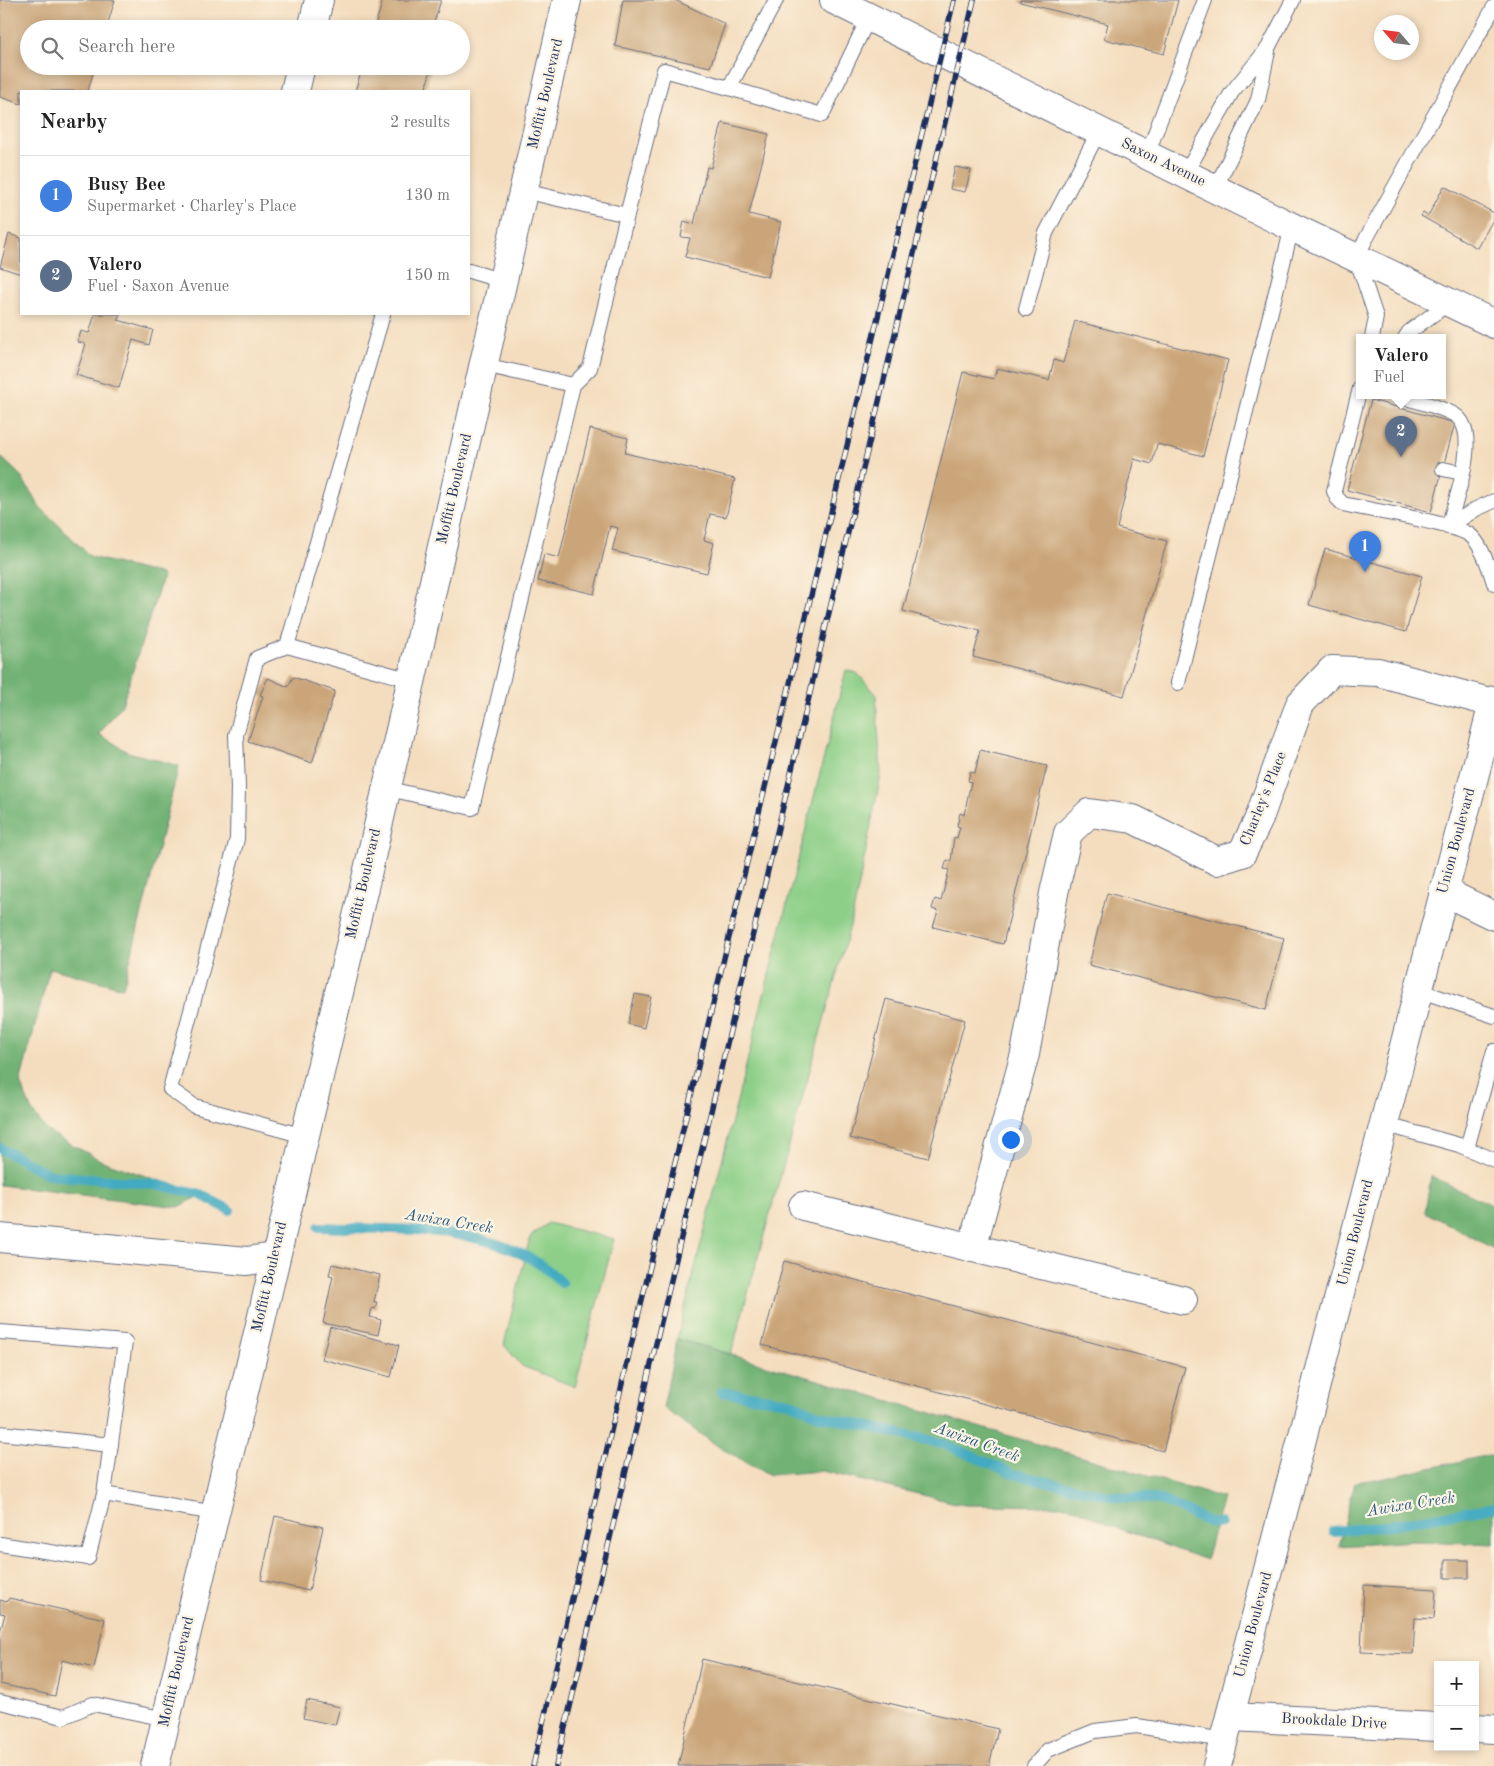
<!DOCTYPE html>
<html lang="en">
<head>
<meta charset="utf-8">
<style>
	:root { --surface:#fff; --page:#f6f6f6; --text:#222; --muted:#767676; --line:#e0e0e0; --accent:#2563eb }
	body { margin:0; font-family:"Old Standard TT",serif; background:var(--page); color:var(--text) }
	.controls { position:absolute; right:15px; bottom:15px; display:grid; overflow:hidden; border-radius:0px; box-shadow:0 2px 8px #0003 }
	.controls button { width:45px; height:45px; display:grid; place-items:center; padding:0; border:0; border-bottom:1px solid var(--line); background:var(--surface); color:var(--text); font:25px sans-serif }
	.compass { position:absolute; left:1374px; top:15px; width:45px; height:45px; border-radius:50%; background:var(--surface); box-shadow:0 2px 8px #0003; rotate:298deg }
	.you { position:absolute; left:1010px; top:1139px; width:18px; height:18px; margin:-12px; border:4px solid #fff; border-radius:50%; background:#1a73e8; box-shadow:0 0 0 8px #1a73e833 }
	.badge { display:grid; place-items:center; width:32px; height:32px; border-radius:50%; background:var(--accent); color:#fff; font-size:16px; font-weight:700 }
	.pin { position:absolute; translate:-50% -41px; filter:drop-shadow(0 1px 2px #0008) }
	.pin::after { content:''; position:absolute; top:26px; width:18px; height:15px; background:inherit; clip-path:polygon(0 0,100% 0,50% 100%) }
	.popup { position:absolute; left:1356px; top:334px; width:90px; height:65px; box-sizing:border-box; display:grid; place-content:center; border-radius:0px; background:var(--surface); filter:drop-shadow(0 1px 4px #0005); font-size:16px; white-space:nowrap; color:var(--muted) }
	.popup b { font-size:19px; color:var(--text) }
	.popup::after { content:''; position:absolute; left:50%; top:100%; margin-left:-10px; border:10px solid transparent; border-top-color:var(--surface) }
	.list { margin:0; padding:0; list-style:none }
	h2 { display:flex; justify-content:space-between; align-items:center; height:65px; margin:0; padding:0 20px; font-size:21px }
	h2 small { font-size:16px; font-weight:400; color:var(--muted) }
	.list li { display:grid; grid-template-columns:32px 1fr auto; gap:15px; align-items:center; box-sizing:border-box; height:80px; padding:0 20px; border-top:1px solid var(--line) }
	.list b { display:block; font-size:19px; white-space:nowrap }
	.list p { margin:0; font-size:16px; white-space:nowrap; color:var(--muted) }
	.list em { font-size:16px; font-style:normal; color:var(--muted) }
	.icon { flex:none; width:28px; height:28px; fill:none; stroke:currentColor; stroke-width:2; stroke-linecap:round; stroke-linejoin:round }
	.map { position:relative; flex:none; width:1494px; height:1766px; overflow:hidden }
	.search { position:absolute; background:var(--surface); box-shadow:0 2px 8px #0003; left:20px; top:20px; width:450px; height:55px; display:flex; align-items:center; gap:12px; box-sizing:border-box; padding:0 18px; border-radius:28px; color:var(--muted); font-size:19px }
	.panel { position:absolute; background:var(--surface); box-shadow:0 2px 8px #0003; left:20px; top:90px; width:450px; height:225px; border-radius:0px }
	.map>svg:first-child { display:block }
	.green { fill:#8dcf88; stroke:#547f73 }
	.forest { fill:#72b274; stroke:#467069 }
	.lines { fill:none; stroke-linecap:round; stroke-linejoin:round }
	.stream { stroke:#42aac1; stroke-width:10 }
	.building { fill:#caa579 }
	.service-casing { stroke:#676c80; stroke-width:16 }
	.minor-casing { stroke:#676c80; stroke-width:30 }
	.tertiary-casing { stroke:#676c80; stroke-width:30 }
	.secondary-casing { stroke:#676c80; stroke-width:30 }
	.service { stroke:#fff; stroke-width:14 }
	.minor { stroke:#fff; stroke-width:28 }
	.tertiary { stroke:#fff; stroke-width:28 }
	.secondary { stroke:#fff; stroke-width:28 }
	.rail-casing { stroke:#1b2f5e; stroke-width:5.5 }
	.rail { stroke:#fcf5e5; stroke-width:4; stroke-dasharray:11; stroke-linecap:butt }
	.labels { text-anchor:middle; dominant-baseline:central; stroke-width:4.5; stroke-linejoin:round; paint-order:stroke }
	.street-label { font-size:15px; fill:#1b2f5e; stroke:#fcf5e5 }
	.water-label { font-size:16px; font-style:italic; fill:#295a81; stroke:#fcf5e5 }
</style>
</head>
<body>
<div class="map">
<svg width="1494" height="1766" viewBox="0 0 1494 1766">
	<rect width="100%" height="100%" fill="#fcf5e5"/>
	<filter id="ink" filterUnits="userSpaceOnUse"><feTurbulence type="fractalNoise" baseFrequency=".02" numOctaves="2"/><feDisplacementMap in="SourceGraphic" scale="10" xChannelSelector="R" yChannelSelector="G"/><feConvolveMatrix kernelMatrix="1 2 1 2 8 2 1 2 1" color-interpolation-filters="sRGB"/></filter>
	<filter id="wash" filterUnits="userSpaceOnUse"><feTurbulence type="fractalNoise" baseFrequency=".0096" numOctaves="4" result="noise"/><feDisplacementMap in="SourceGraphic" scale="20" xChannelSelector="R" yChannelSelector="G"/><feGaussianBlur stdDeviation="1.12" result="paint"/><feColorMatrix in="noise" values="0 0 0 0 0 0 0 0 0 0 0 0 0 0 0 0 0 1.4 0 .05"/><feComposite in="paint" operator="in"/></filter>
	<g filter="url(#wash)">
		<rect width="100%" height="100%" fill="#f4ddbe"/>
		<path class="green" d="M846,670L857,673L876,694L881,775L852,919L731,1354L677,1339Z
			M548,1223L614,1239L575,1387L522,1366L504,1345L530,1237Z"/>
		<path class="forest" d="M0,456L20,475L40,507L91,557L163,575L122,705L99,734L128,752L179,766L123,988L50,968L20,1083L32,1111L47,1131L102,1161L201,1195L179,1207L0,1185Z
			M1431,1176L1494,1206V1249L1425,1212Z
			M677,1339L1223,1498L1206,1560L1112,1526L1070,1506L964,1505L822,1471L770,1475L722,1449L663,1408Z
			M1489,1455L1494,1457V1544L1414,1541L1339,1546L1355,1482L1385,1478Z"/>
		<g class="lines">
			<path class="stream" d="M0,1148L50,1175L155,1184L201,1195L230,1210
				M319,1227C397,1231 503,1221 562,1283
				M722,1392L789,1402L821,1416L944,1444L1014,1474L1110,1496L1162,1500L1208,1522L1221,1523
				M1333,1531L1378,1527L1494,1507"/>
		</g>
		<g id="blocks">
			<path class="building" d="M0,0H115L106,29H29V66H95L88,91H21V104L0,97Z
				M383,0H441L432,29H374Z
				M623,0H675L725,24L710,67L615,46Z
				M1020,0H1178L1164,54L1104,39L1108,24L1020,2Z
				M363,66H432L425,91H355Z
				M722,123L769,134L749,214L781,222L768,277L685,257L690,238L681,237L684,221L694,224L707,167L711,168Z
				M955,167L971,170L965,192L950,189Z
				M1444,186L1494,213V218L1477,248L1421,216L1423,213L1428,216Z
				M9,234L21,238V274L0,267Z
				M95,314H120L118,320L153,330L149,345L133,340L119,388L76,375L86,344L78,342L81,331L89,333Z
				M1075,321L1228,360L1203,456L1157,444L1152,464L1134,459L1117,528L1167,541L1124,696L973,657L980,631L903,611L963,372L994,379L997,368L1049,380L1054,360L1063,363Z
				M1371,400L1455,423L1431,512L1347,490Z
				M590,429L628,438L625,453L735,479L726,517L710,514L704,540L714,543L707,573L612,551L618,528L610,526L594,594L538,581L544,554L559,558Z
				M1325,549L1422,576L1406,632L1309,605Z
				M293,677L335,691L312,763L248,741L263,696L260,695L268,678L288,687Z
				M980,750L1047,766L1003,944L933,927L938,911L932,909L935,899L941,901L949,870L944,869L947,860L951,861L954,837L957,838L960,827L957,826L960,813L964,815L971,782L968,781L970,772L975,773Z
				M1107,893L1284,938L1266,1010L1089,965Z
				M635,994L651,997L644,1028L628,1024Z
				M886,999L965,1020L928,1158L850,1138Z
				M784,1261L1185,1367L1163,1451L762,1345Z
				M332,1264L380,1275L374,1302H377L375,1309L372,1308L370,1317L381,1320L378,1335L323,1323L333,1276L329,1275Z
				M330,1327L399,1345L391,1377L322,1359Z
				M275,1516L323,1527L309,1591L261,1580Z
				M1445,1560H1469V1578H1445Z
				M1364,1585L1436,1589L1434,1619L1415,1618L1413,1654L1361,1652Z
				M9,1598L105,1619L94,1668L62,1660L55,1696L0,1684V1632L5,1614L0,1613V1600L7,1602Z
				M702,1659L998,1729L989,1766H678Z
				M307,1700L340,1707L335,1725L303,1718Z"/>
		</g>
	</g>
	<g filter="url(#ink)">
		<use href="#blocks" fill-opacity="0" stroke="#676c80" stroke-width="1"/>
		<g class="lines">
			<defs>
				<path id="service" d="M729,88L822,115L869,17
					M1147,155L1205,0
					M1185,174L1232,92L1268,48L1293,0
					M1215,189L1258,100L1268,51
					M627,215L664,70L729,88L776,0
					M469,271L503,281
					M1026,309L1046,233L1099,131
					M1372,338L1376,317L1356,257L1494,7
					M1405,338L1409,332L1450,302
					M484,365L573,385L590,368L627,215L524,191
					M1360,388L1334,491L1337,498L1343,504C1368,510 1454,523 1470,535C1481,543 1490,570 1494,583
					M1397,396C1415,401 1436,405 1453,414C1483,428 1455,502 1448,527
					M1443,469L1462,473
					M1448,527L1476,509L1494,501
					M287,646L383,314
					M1178,683L1292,227
					M385,788L472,808L573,385
					M1418,990L1494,1016
					M1383,1124L1459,1145L1494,1160
					M304,1136L194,1106L170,1089L237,839L238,787L236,735L257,658L287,646L411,680
					M1467,1148L1494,1051
					M0,1332L125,1342L104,1494L88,1558L0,1544
					M0,1433L111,1445
					M104,1494L215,1513
					M0,1702L63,1717L93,1704L166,1719
					M1034,1766L1048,1750L1095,1731L1137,1726L1224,1740"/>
				<path id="minor" d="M312,29L319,0
					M295,91L301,66
					M1443,891L1494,916
					M803,1206L1183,1300
					M0,1238L247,1261L274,1257
					M972,1248L1025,1054L1054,893L1068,833L1089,813L1133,819L1217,861L1242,853L1258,821L1300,704L1332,670L1378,672L1493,703
					M1230,1717L1438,1727
					M1475,1728L1494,1729
					M155,1766L366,879L567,0"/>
				<path id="tertiary" d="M834,0L1292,227L1494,324"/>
				<path id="secondary" d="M1217,1766L1494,700"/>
			</defs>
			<use href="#service" class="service-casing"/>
			<use href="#minor" class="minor-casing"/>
			<use href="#tertiary" class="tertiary-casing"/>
			<use href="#secondary" class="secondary-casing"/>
			<use href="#service" class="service"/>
			<use href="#minor" class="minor"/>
			<use href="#tertiary" class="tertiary"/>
			<use href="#secondary" class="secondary"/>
			<defs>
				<path id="rail" d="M533,1766L629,1354L954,0
					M556,1766L974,0"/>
			</defs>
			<use href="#rail" class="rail-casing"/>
			<use href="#rail" class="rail"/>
		</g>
	</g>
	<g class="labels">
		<g class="street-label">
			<text transform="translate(546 94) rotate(-77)">Moffitt Boulevard</text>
			<text transform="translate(1163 163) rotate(26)">Saxon Avenue</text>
			<text transform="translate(455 489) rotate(-77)">Moffitt Boulevard</text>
			<text transform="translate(1264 799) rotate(-68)">Charley's Place</text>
			<text transform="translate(1457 841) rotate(-75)">Union Boulevard</text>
			<text transform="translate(364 884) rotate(-77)">Moffitt Boulevard</text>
			<text transform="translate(1356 1233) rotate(-76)">Union Boulevard</text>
			<text transform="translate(270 1277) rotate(-77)">Moffitt Boulevard</text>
			<text transform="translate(1254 1625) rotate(-75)">Union Boulevard</text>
			<text transform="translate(177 1672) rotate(-77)">Moffitt Boulevard</text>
			<text transform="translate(1334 1722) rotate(3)">Brookdale Drive</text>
		</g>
		<g class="water-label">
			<text transform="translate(449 1222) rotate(9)">Awixa Creek</text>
			<text transform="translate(977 1443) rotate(20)">Awixa Creek</text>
			<text transform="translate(1411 1505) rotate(-9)">Awixa Creek</text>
		</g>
	</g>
</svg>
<div class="controls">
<button>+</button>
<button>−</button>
</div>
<svg class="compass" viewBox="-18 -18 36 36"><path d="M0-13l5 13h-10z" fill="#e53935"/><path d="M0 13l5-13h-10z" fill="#767676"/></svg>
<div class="you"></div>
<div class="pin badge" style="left:1365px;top:572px;background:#3f7fe0">1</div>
<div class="pin badge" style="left:1401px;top:457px;background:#5c6f8a">2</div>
<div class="popup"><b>Valero</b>Fuel</div>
<div class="search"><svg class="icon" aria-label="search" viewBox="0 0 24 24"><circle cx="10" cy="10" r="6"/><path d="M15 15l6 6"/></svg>Search here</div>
<section class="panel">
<h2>Nearby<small>2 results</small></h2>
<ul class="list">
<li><span class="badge" style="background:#3f7fe0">1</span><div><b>Busy Bee</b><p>Supermarket · Charley's Place</p></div><em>130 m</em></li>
<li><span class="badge" style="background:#5c6f8a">2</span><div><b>Valero</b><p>Fuel · Saxon Avenue</p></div><em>150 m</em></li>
</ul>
</section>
</div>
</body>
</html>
